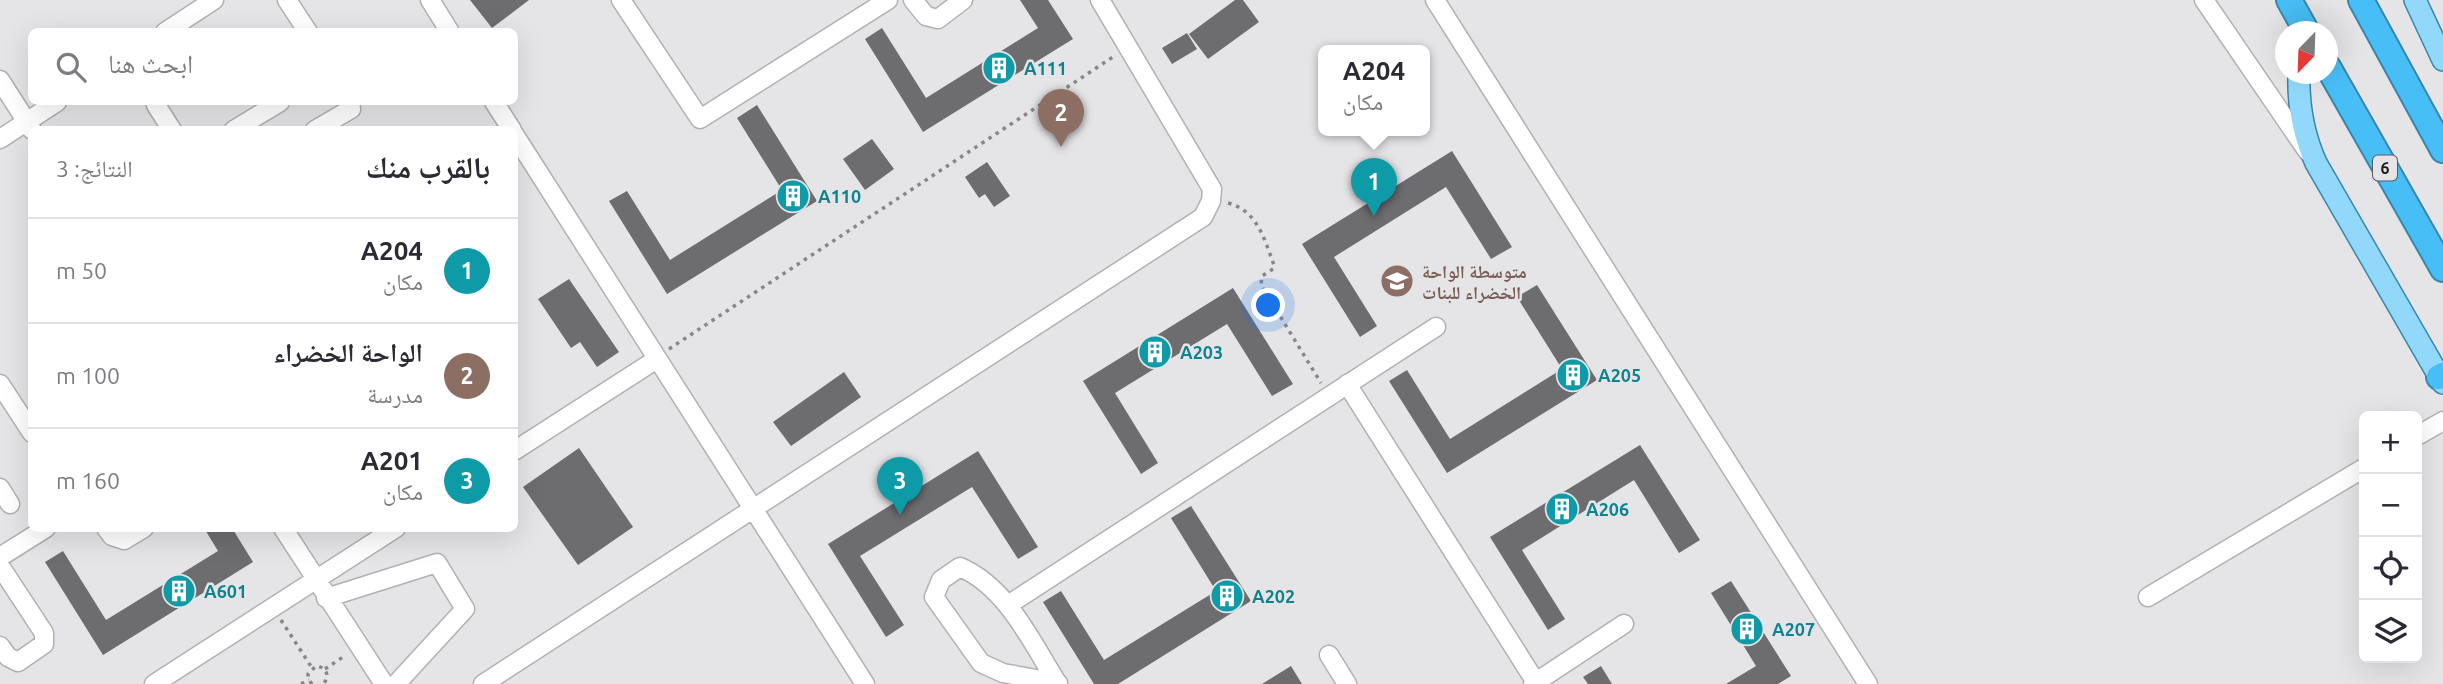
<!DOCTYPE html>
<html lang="ar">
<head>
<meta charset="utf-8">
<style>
	:root { --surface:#fff; --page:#f7f7f7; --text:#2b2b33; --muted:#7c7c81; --line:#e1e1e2; --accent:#2563eb }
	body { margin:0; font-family:Ubuntu,"Noto Naskh Arabic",sans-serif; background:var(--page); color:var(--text); direction:rtl }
	.controls { position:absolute; right:21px; bottom:21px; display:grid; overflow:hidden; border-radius:10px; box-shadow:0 7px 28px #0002 }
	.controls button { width:63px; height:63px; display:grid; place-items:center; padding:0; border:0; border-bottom:2px solid var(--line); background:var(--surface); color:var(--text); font:35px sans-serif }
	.compass { position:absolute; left:2275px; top:21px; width:63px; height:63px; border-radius:50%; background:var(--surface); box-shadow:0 7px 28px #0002; rotate:203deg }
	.you { position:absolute; left:1269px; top:306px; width:24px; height:24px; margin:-18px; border:5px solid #fff; border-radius:50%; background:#1a73e8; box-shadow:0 0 0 10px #1a73e833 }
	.badge { display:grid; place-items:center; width:46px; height:46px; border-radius:50%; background:var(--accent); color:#fff; font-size:23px; font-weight:700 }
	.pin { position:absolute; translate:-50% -58px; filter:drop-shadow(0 2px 4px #0008) }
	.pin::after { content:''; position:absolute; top:37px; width:24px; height:21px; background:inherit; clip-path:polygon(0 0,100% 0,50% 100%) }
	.popup { position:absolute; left:1318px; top:45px; width:112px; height:91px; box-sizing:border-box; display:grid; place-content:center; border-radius:10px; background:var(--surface); filter:drop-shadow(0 2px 5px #0005); font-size:23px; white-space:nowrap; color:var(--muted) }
	.popup b { font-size:26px; color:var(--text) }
	.popup::after { content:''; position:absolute; left:50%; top:100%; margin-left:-14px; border:14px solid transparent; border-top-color:var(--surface) }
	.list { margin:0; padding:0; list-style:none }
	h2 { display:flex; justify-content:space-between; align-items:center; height:91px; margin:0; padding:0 28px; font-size:30px }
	h2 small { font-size:23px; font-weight:400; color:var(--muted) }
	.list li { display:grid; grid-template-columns:46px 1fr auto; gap:21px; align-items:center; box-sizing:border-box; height:105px; padding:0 28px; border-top:2px solid var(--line) }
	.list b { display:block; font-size:26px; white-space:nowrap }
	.list p { margin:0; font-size:23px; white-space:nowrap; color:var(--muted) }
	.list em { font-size:23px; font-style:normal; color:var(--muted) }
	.icon { flex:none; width:38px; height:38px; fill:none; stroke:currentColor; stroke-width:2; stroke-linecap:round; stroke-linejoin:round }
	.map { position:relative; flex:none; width:2443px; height:684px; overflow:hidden; direction:ltr }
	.search { position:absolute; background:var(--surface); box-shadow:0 7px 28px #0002; left:28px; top:28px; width:490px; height:77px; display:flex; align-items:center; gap:18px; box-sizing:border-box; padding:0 24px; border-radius:10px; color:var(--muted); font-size:26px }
	.panel { position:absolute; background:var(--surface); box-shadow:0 7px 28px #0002; left:28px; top:126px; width:490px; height:406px; border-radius:10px; direction:rtl }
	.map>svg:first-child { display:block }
	.building { fill:#6d6d70 }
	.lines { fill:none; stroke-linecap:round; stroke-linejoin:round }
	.minor-casing { stroke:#b1b1b4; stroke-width:21 }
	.major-casing { stroke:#3986aa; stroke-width:24 }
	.highway-casing { stroke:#3986aa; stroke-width:28 }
	.path { stroke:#878789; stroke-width:3.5; stroke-dasharray:3.5 5; stroke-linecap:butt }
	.minor { stroke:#fff; stroke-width:18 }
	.major { stroke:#91d8fa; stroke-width:21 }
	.highway { stroke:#48bef6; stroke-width:24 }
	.labels { text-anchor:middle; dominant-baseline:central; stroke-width:5; stroke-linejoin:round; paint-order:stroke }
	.shield { fill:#e5e5e8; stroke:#59595b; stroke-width:2 }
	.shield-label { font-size:16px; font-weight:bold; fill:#1d1d1e }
	.culture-label { font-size:18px; font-weight:bold; fill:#0d838f; stroke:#e5e5e8; text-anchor:start }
	.education-label { font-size:18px; font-weight:bold; fill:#785e54; stroke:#e5e5e8; text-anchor:start }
</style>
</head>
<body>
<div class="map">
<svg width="2443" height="684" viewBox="0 0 2443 684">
	<rect width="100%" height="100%" fill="#e5e5e8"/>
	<path class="building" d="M470,0H529L492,28Z
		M1020,0H1048L1073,39L923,132L865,39L882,28L926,98L1038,28Z
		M1235,0H1243L1259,22L1208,59L1189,34Z
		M1187,33L1197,49L1172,64L1162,48Z
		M757,105L817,201L667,294L609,201L627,191L670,260L782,190L737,118Z
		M872,139L894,169L865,190L843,159Z
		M1452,151L1512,247L1491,259L1446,187L1334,257L1377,326L1360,337L1302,244Z
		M987,162L1010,196L994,207L985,194L979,198L965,177Z
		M569,279L619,352L597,367L580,342L571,348L538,299Z
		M1537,285L1597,380L1447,473L1389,381L1407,370L1450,439L1562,369L1517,297Z
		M1233,288L1293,384L1272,396L1227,324L1115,393L1158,463L1141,474L1083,381Z
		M844,372L861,397L791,446L773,422Z
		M1640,445L1700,540L1679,553L1634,480L1522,550L1565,619L1548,630L1490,537Z
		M579,448L633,527L578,565L523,487Z
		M978,451L1038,547L1018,559L972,487L860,556L904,625L886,637L828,544Z
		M1191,506L1251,601L1118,684H1094L1043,602L1061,591L1104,660L1216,591L1171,518Z
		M204,528H232L253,562L103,655L45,562L63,551L106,620L218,551Z
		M1731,581L1791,676L1778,684H1726L1756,666L1711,593Z
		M1291,666L1302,684H1262Z
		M1601,666L1612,684H1588L1583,677Z"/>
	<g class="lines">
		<defs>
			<path id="minor" d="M287,0L308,32
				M430,0L450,32
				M621,0L700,119L888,0
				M913,0L926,16L938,19L963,0
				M1435,0L1868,684
				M2204,0L2308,152
				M165,32L214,0
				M0,80L32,130
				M157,102L156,105L172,130
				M494,102L512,130
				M234,130L280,102
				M315,130L351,109L350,102
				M514,134L865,684
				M0,139L57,102
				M0,384L32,433
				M1347,384L1537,684
				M2417,436L2443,421
				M514,451L657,359
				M0,488L10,504
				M106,528L112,536L124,540L144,528
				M283,528L384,684
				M0,557L46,528
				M0,566L44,633V644L18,662L8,657L0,646
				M2148,597L2364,468
				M326,598L437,563L465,609L396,684
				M1008,605L1436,327
				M1329,655L1347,684
				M1058,683L1003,673L981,663L934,597L941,580L960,567C1007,587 1032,643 1058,684
				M154,684L396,528
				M483,684L1203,217L1211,201L1212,189L1100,0
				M1533,684L1624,624"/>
			<path id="major" d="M2415,0L2443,60
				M2299,74C2298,106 2303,134 2316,163L2443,383"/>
			<path id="highway" d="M2289,0L2307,32
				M2361,0L2443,150
				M2328,67L2443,269
				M2439,377L2443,375"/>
		</defs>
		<use href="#minor" class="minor-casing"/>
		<use href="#major" class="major-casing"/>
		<use href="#highway" class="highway-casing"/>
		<path class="path" d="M1228,203C1258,211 1264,239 1274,265L1273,269L1262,276L1261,285L1321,383
			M669,349L1116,55
			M281,620L312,668
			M325,669L346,655
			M301,684L309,680
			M312,684L309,680L308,674L316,666C326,667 331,676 323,684"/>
		<use href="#minor" class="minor"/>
		<use href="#major" class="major"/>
		<use href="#highway" class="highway"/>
	</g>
	<defs>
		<symbol id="building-disc" viewBox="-11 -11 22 22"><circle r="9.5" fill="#0f9aa8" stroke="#e5e5e8"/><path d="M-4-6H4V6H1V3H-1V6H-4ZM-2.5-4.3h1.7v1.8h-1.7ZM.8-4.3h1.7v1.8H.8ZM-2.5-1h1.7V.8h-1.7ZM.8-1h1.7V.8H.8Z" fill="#fff"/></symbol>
		<symbol id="school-disc" viewBox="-11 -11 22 22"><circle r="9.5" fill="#8d6e63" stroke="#e5e5e8"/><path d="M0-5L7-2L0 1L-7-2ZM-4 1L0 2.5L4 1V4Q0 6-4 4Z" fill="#fff"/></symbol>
	</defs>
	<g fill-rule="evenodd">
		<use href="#building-disc" x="980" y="49" width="38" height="38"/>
		<use href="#building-disc" x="774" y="177" width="38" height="38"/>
		<use href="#school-disc" x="1378" y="262" width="38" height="38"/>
		<use href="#building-disc" x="1136" y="333" width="38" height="38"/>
		<use href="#building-disc" x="1554" y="356" width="38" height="38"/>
		<use href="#building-disc" x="1543" y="490" width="38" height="38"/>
		<use href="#building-disc" x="160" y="572" width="38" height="38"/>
		<use href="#building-disc" x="1208" y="577" width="38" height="38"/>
		<use href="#building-disc" x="1728" y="610" width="38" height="38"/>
	</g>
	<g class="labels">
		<rect class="shield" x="2373" y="155.5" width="24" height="25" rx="5"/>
		<g class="shield-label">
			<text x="2385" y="168">6</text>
		</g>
		<g class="culture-label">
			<text x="1024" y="68">A111</text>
			<text x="818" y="196">A110</text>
			<text x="1180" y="352">A203</text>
			<text x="1598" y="375">A205</text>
			<text x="1586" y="509">A206</text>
			<text x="204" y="591">A601</text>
			<text x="1252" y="596">A202</text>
			<text x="1772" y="629">A207</text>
		</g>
		<g class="education-label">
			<text x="1422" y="271">متوسطة الواحة<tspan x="1422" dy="21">الخضراء للبنات</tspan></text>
		</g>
	</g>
</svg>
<div class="controls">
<button>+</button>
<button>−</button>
<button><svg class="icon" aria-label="locate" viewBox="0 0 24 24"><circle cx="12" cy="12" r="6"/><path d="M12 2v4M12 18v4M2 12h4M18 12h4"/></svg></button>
<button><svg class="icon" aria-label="layers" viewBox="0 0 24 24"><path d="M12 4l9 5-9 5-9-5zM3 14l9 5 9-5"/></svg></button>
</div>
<svg class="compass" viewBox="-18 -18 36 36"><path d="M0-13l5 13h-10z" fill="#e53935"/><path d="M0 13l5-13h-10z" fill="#7c7c81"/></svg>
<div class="you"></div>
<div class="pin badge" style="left:1374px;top:216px;background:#0f9aa8">1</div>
<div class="popup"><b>A204</b>مكان</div>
<div class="pin badge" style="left:1061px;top:147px;background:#8d6e63">2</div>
<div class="pin badge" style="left:900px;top:515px;background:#0f9aa8">3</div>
<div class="search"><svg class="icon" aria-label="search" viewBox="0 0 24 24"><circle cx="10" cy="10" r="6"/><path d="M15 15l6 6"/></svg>ابحث هنا</div>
<section class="panel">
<h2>بالقرب منك<small>النتائج: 3</small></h2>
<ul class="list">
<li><span class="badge" style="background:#0f9aa8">1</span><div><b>A204</b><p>مكان</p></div><em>50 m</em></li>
<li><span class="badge" style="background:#8d6e63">2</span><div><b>الواحة الخضراء</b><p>مدرسة</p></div><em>100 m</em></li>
<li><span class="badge" style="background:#0f9aa8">3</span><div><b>A201</b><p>مكان</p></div><em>160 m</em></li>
</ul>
</section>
</div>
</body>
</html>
